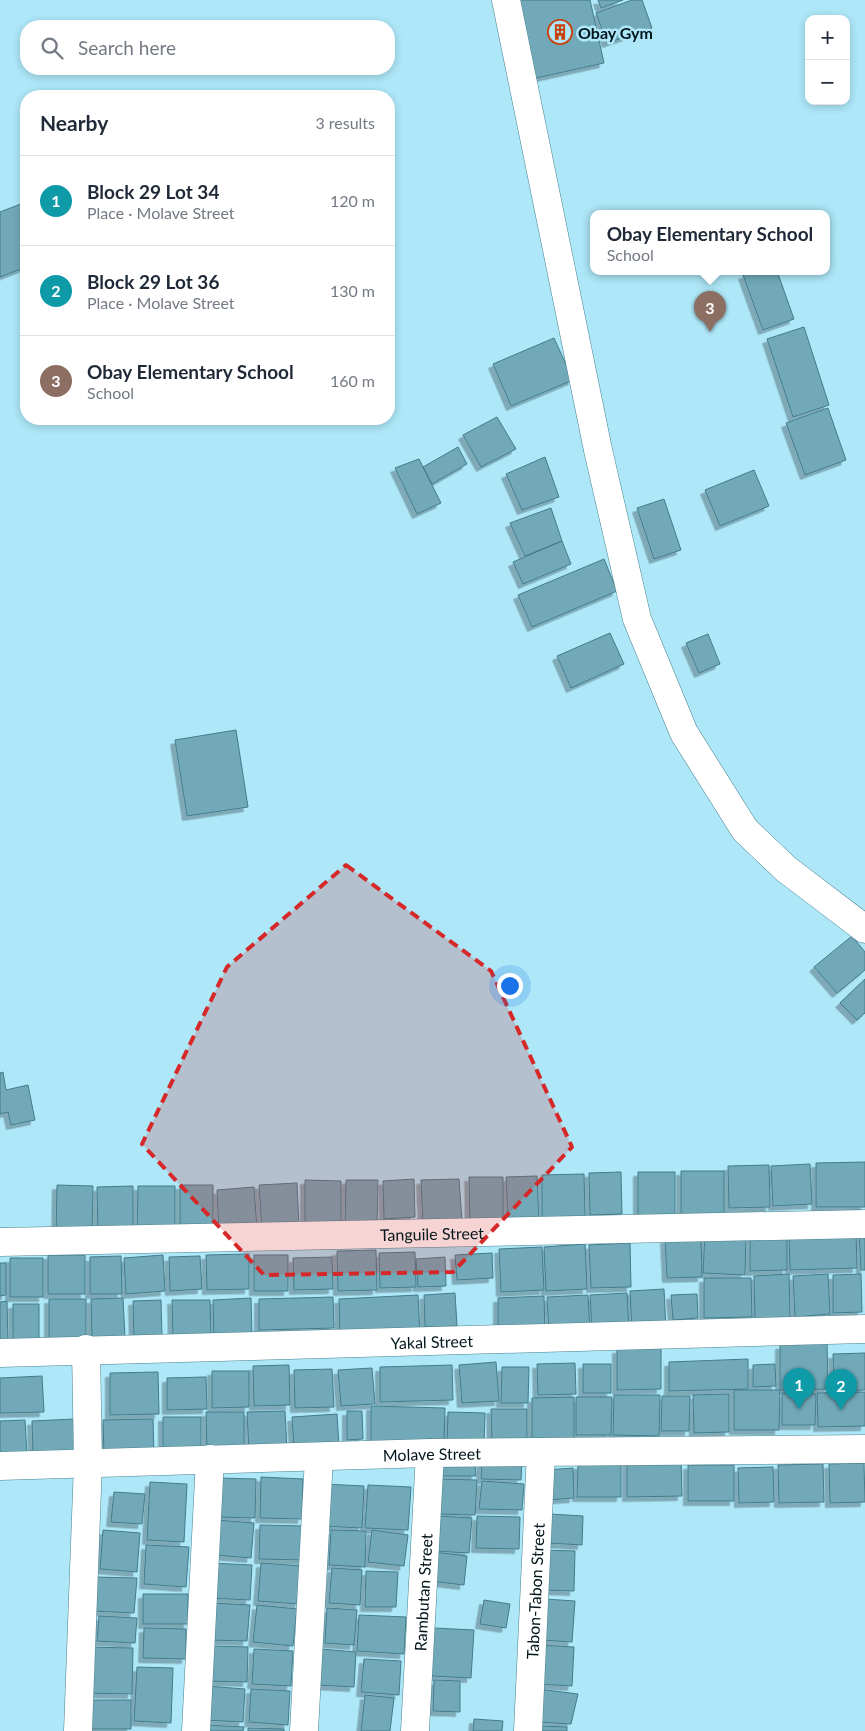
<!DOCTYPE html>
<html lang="en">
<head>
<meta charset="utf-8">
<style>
	:root { --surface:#fff; --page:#f6f6f7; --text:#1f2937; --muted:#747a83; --line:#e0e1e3; --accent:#c9420c }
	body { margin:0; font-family:Lato,sans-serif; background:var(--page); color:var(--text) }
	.controls { position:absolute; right:15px; top:15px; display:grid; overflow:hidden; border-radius:10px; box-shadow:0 2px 8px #0003 }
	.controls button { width:45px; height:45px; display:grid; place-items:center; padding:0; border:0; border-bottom:1px solid var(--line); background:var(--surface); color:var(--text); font:25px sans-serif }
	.you { position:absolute; left:509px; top:985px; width:18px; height:18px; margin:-12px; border:4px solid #fff; border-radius:50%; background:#1a73e8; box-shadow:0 0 0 8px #1a73e833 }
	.badge { display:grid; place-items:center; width:32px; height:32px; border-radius:50%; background:var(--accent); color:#fff; font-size:16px; font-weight:700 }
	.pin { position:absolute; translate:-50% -41px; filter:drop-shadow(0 1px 2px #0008) }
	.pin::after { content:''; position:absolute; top:26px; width:18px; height:15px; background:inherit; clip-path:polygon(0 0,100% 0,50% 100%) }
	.popup { position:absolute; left:590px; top:210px; width:240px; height:65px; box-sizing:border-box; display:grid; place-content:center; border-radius:10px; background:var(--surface); filter:drop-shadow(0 1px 4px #0005); font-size:16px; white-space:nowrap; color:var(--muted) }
	.popup b { font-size:19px; color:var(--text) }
	.popup::after { content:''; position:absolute; left:50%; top:100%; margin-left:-10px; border:10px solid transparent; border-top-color:var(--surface) }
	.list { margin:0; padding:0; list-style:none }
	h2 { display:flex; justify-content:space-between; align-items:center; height:65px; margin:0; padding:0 20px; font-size:21px }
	h2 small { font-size:16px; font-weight:400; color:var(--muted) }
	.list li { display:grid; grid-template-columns:32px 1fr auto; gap:15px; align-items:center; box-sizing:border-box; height:90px; padding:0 20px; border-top:1px solid var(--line) }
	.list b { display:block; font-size:19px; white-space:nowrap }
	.list p { margin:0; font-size:16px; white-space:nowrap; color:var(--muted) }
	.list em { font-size:16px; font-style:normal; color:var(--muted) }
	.icon { flex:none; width:28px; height:28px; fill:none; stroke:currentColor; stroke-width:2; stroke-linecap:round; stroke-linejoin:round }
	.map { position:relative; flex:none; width:865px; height:1731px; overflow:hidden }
	.search { position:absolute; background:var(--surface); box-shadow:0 2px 8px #0003; left:20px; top:20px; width:375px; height:55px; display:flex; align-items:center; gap:12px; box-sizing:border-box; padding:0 18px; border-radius:20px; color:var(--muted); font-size:19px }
	.panel { position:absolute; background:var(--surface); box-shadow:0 2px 8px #0003; left:20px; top:90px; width:375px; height:335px; border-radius:20px }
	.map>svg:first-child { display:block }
	.building { fill:#71a9b9; stroke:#447b8a; filter:url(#shadow) }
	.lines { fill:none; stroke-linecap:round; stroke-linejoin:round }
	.street-casing { stroke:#4a8190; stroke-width:29 }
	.street { stroke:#fff; stroke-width:28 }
	.marked { fill:#d62828; fill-opacity:0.2; stroke:#d62828; stroke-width:4; stroke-dasharray:10 6; stroke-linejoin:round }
	.labels { text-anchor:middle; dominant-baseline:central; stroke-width:5; stroke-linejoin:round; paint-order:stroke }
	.poi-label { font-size:16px; font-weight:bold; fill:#01151b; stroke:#ade7f8; text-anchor:start }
	.street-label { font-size:16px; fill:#01151b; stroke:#ade7f8 }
</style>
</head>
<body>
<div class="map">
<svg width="865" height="1731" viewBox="0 0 865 1731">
	<defs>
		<filter id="shadow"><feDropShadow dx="-4.5" dy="4.5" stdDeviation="0" flood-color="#0004"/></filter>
	</defs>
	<rect width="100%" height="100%" fill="#ade7f8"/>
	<path class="building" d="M516,0H590L604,63L532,79Z
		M598,0H623L601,8Z
		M632,0H642L652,28L607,43L596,13Z
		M26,202V267L0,277V212Z
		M756,271H777L794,319L763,330L743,275Z
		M804,327L829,405L793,417L767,339Z
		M554,338L573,380L511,406L493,364Z
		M828,408L846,460L805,475L786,423Z
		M497,417L516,449L481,467L463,435Z
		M458,447L467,464L432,484L423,467Z
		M545,457L559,497L522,510L506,474Z
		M419,459L441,503L417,514L395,468Z
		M754,470L769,506L720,526L705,490Z
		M664,499L681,550L654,559L637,508Z
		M551,508L562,541L525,556L510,523Z
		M562,541L571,564L523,584L513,562Z
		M604,559L617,591L532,627L518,595Z
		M610,633L624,664L571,688L557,656Z
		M708,634L720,664L699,673L686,643Z
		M236,730L248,807L187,816L175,740Z
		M852,936L865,952V970L837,993L814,967Z
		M865,979V1013L857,1020L840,1003Z
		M3,1072L6,1090L28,1085L35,1120L11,1125L8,1112L0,1114V1073Z
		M865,1162V1207H816V1163Z
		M810,1164L812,1204L773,1206L771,1166Z
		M769,1165L770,1207L729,1208L728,1166Z
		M681,1171H724V1217L681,1216Z
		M621,1172L622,1214L590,1215L589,1173Z
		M638,1172H675V1216H638Z
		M584,1174L585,1218L542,1219V1175Z
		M537,1176L539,1222L508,1223L506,1177Z
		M469,1177H503V1223L470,1224Z
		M414,1179L415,1217L384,1219L383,1181Z
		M459,1179L462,1221L423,1224L421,1180Z
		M305,1180L341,1181V1228L305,1227Z
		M346,1180H378L377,1228H345Z
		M297,1183L299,1227L262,1229L259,1185Z
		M57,1185L93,1186L92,1233H56Z
		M180,1185H213V1230H180Z
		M133,1186V1232H98L97,1187Z
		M138,1186H175V1233L137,1232Z
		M254,1187L257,1229L219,1231L217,1190Z
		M705,1231L746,1233L745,1275L703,1273Z
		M859,1231H865V1270H861Z
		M750,1233H787V1270L750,1271Z
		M856,1233L857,1268L790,1270L789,1235Z
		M701,1238L702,1277L667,1278L665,1239Z
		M630,1243L631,1287L591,1288L589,1245Z
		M585,1244L587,1289L546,1291L544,1247Z
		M542,1247L544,1290L501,1292L499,1249Z
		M376,1250L377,1290L338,1291L337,1251Z
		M415,1252L416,1287L380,1288L379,1253Z
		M492,1253L493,1278L457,1280L455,1255Z
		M249,1254V1289L207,1290L206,1255Z
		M48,1255H85V1294H48Z
		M163,1255L165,1291L126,1294L124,1258Z
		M254,1255H288V1291H254Z
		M121,1256L122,1294H90V1257Z
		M200,1256L202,1289L170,1291L169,1257Z
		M332,1257L333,1289L294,1290L293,1258Z
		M445,1257L446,1286L418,1287L416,1259Z
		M10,1258H43V1297H10Z
		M0,1263H6V1295L0,1296Z
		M789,1274L790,1318L755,1320L754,1276Z
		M828,1274L830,1314L795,1317L793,1276Z
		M861,1274L862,1312L833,1313V1275Z
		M704,1278H751L752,1317L704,1318Z
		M664,1289L666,1329L632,1331L630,1291Z
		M455,1293L457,1326L425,1327L424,1295Z
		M627,1293L629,1330L592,1332L590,1295Z
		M697,1294L698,1318L673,1320L671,1295Z
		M418,1295L420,1335L340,1339L339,1299Z
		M588,1295L590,1331L549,1333L547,1297Z
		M544,1296L545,1334L498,1335V1298Z
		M333,1297L334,1328L259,1330V1299Z
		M123,1298L125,1338L92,1339L91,1299Z
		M251,1298L252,1337L214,1339L213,1300Z
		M49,1299H86V1339H49Z
		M161,1300L162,1338L134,1339L133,1301Z
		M172,1300H210L211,1338L173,1340Z
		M7,1301L8,1343H0V1302Z
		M13,1304H39V1344H13Z
		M827,1343L828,1389L780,1390V1345Z
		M661,1348V1389L617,1390V1349Z
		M865,1353V1390L834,1391L833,1354Z
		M748,1359V1389L669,1391V1362Z
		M496,1362L499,1401L462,1403L459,1365Z
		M575,1363L576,1394L538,1395L537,1364Z
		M583,1364H611V1393H583Z
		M775,1364L776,1386L753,1387V1365Z
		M289,1365L290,1405L254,1406L253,1366Z
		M452,1365L453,1400L380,1402V1367Z
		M502,1367H529L528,1403H501Z
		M372,1368L375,1404L341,1406L338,1370Z
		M332,1369L334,1407L295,1408L294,1370Z
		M212,1371H249V1407L212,1408Z
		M158,1372L159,1414L110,1415V1373Z
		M42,1376L44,1412L0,1413V1378Z
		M206,1377L207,1409L167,1410V1378Z
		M734,1390H780L779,1430H734Z
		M865,1392V1426L818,1427L817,1393Z
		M782,1393L816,1394L815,1425H782Z
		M729,1394V1432L694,1433L693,1395Z
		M614,1395H660L659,1436L613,1435Z
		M662,1396H690L689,1431H661Z
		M574,1397V1440H532V1398Z
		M576,1397H612L611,1435H576Z
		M371,1406L445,1408L444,1444L371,1443Z
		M491,1409H527V1443H492Z
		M285,1411L287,1450L249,1452L247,1412Z
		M347,1411H362L363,1439L347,1440Z
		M206,1412H244V1451H207Z
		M448,1412L485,1413L484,1446L447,1445Z
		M337,1414L339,1446L294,1449L292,1417Z
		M163,1417H201V1453L163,1452Z
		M74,1419L75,1452L33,1454L32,1421Z
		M153,1419L154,1454L104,1456L103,1420Z
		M25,1420L27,1454L0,1455V1421Z
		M681,1458L682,1496L627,1497V1459Z
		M482,1459L522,1461L521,1480L481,1479Z
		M440,1460H475L476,1476H440Z
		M864,1463L865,1502L830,1503L829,1464Z
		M823,1464L824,1502L779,1503L778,1465Z
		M578,1465H621V1497H577Z
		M688,1465H734V1501H688Z
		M773,1467L774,1502L739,1503L738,1468Z
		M573,1468L574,1498L548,1500L546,1470Z
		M261,1477L303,1479L302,1519L260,1518Z
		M218,1478L256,1479L255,1518L217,1517Z
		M438,1479L477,1480L475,1515L436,1514Z
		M482,1481L524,1484L522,1510L479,1509Z
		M150,1482L187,1484L184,1542L147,1540Z
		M324,1484L364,1486L362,1528L321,1526Z
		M368,1485L411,1487L408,1530L365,1528Z
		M114,1492L145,1494L142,1524L111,1522Z
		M550,1514L583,1516L582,1545L548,1543Z
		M437,1516L472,1518L469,1553L435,1551Z
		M477,1516L520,1517L519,1549L476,1548Z
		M216,1520L254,1523L251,1558L214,1555Z
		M260,1525L304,1526L303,1560L259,1559Z
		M103,1530L140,1533L137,1572L100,1569Z
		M331,1530L366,1531L365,1567L329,1565Z
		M372,1530L408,1535L404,1566L368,1562Z
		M146,1545L189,1547L186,1587L144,1584Z
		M542,1550L575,1551L574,1591L541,1590Z
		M434,1552L467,1556L464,1585L430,1581Z
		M211,1563L252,1565L250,1600L209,1598Z
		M261,1563L302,1566L299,1604L258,1601Z
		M332,1568L362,1570L360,1605L329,1603Z
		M366,1571L398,1572L396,1607H365Z
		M96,1577L137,1578L134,1613L94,1611Z
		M143,1594H188V1624H143Z
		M545,1599L575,1601L572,1642L542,1640Z
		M484,1600L510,1604L506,1628L480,1624Z
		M211,1603L250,1605L247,1641L209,1640Z
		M257,1605L297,1609L293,1646L253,1642Z
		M327,1608L357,1610L354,1645L325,1643Z
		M359,1615L406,1617L404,1654L357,1651Z
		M99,1616L137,1618L135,1643L97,1641Z
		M144,1628L186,1629V1659L143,1658Z
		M434,1628L474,1630L471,1678L431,1676Z
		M539,1645L574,1647L572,1686L537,1684Z
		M210,1646L248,1647L247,1682L208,1681Z
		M86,1647L133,1648L132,1694L85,1693Z
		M254,1649L293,1651L291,1686L252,1684Z
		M320,1649L356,1652L354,1687L318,1685Z
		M364,1659L401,1661L399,1695L361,1692Z
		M137,1667L173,1668L171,1723L134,1721Z
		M434,1680L460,1681V1712L433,1711Z
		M206,1686L245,1689L243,1722L204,1720Z
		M251,1689L290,1691L288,1725L249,1722Z
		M538,1689L578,1694L571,1724L536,1722Z
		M365,1695L394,1698L390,1731H361Z
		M87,1700H131V1729H86Z
		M474,1719L503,1721L502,1731H473Z
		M206,1725L244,1727L243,1731H206Z
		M537,1726L567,1727V1731H536Z
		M248,1728L284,1729V1731H248Z"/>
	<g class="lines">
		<defs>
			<g id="street">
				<path d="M506,0L598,450L637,619L684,733L745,830L786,869L865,929"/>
				<path id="s1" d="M0,1242L865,1224"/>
				<path id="s2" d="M0,1353L865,1329"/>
				<path id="s3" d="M0,1466L430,1453L865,1449"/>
				<path d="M78,1731L88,1463L86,1349"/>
				<path d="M196,1731L210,1459"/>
				<path d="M304,1731L319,1458"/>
				<path id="s4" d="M415,1731L430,1453"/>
				<path id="s5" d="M528,1731L541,1452"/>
			</g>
		</defs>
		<use href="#street" class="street-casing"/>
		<use href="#street" class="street"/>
	</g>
	<path class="marked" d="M346,865L491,971L572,1147L453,1272L264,1275L142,1144L227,967Z"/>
	<defs>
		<symbol id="building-ring" viewBox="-11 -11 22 22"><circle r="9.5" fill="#ade7f8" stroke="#c9420c" stroke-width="1.5"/><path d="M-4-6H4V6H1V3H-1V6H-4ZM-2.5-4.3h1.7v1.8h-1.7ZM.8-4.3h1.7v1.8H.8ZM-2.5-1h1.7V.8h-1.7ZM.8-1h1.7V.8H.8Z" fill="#c9420c"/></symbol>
	</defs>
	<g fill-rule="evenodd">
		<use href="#building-ring" x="546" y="18" width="28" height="28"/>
	</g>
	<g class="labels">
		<g class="poi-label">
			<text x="578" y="32">Obay Gym</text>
		</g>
		<g class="street-label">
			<text stroke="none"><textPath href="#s1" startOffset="432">Tanguile Street</textPath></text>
			<text stroke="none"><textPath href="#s2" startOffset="432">Yakal Street</textPath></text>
			<text stroke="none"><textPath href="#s3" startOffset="432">Molave Street</textPath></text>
			<text stroke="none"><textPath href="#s5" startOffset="140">Tabon-Tabon Street</textPath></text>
			<text stroke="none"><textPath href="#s4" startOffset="139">Rambutan Street</textPath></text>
		</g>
	</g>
</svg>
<div class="controls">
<button>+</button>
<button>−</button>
</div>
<div class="you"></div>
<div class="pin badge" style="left:799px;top:1409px;background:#0f9aa8">1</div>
<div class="pin badge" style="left:841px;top:1410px;background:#0f9aa8">2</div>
<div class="pin badge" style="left:710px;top:332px;background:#8d6e63">3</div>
<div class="popup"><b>Obay Elementary School</b>School</div>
<div class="search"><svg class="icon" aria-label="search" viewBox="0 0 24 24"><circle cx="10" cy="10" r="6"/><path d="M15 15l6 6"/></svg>Search here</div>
<section class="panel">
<h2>Nearby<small>3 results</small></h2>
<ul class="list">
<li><span class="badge" style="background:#0f9aa8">1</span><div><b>Block 29 Lot 34</b><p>Place · Molave Street</p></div><em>120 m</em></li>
<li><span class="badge" style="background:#0f9aa8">2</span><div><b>Block 29 Lot 36</b><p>Place · Molave Street</p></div><em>130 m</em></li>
<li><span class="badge" style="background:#8d6e63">3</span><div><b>Obay Elementary School</b><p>School</p></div><em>160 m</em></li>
</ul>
</section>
</div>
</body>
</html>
